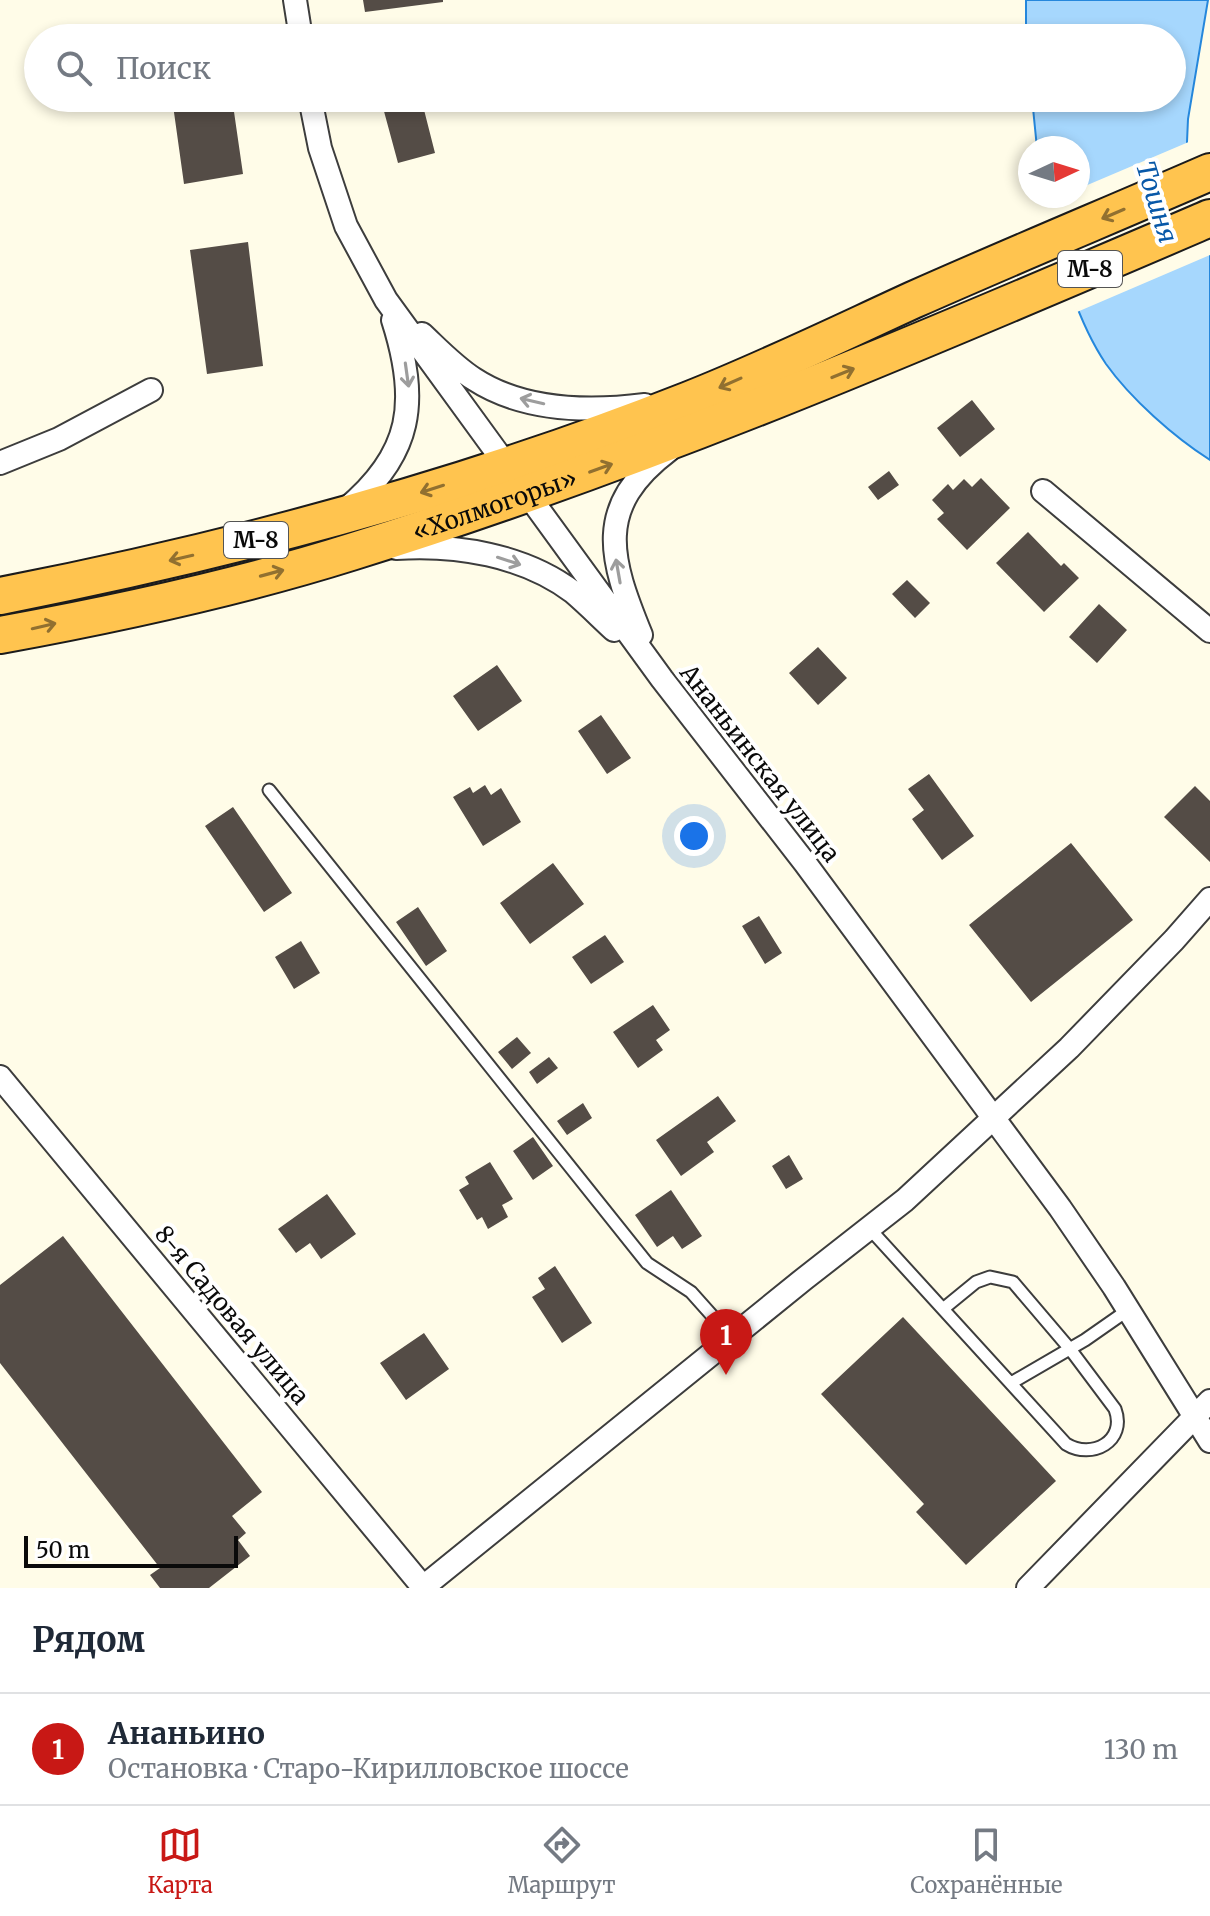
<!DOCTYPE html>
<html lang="ru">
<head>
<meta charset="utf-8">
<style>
	:root { --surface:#fff; --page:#f6f6f7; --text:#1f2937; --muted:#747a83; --line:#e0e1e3; --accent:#c81815 }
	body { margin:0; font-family:Merriweather,serif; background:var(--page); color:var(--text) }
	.compass { position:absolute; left:1018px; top:136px; width:72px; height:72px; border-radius:50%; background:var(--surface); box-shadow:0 4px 12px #0003; rotate:86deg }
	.scale { position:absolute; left:24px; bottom:20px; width:214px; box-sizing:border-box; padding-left:8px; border:4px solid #0a0a0a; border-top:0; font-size:22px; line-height:28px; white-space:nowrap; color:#0a0a0a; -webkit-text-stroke:6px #fff; paint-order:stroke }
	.you { position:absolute; left:694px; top:836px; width:28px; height:28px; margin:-20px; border:6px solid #fff; border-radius:50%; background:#1a73e8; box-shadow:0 0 0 12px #1a73e833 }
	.badge { display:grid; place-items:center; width:52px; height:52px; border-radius:50%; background:var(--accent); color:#fff; font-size:26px; font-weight:700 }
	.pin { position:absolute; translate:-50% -66px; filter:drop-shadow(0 2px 4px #0008) }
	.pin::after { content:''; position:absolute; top:42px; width:28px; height:24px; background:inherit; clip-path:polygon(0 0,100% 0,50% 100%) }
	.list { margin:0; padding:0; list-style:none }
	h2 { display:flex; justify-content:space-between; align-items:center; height:104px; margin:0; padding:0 32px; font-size:34px }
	h2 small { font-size:26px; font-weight:400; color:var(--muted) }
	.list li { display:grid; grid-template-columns:52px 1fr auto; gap:24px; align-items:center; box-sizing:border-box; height:112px; padding:0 32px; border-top:2px solid var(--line) }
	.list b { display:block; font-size:30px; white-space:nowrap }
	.list p { margin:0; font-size:26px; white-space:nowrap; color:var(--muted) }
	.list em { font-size:26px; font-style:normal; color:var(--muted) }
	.icon { flex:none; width:44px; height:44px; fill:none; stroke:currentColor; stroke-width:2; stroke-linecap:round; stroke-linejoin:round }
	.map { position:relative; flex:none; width:1210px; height:1588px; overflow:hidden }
	.search { position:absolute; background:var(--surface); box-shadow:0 4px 12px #0003; left:24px; right:24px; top:24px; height:88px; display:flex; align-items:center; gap:20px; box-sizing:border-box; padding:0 28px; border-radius:44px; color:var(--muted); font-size:30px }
	.sheet { height:216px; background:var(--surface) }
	nav { display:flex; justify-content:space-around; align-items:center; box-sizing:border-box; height:112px; border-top:2px solid var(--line); background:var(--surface); font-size:22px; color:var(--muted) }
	nav a { display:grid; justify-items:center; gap:4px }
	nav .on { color:var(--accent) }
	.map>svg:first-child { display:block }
	.water { fill:#a6d7fd; stroke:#2587dc; stroke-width:2 }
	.pier { fill:#fffce8 }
	.building { fill:#544c46 }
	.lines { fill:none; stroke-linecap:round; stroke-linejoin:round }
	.service-casing { stroke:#3d3d3d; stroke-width:15 }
	.minor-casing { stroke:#3d3d3d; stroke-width:26 }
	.trunk-casing { stroke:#1b1b1b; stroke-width:40 }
	.service { stroke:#fff; stroke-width:11 }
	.minor { stroke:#fff; stroke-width:22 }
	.trunk { stroke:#ffc44f; stroke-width:36 }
	.oneway { stroke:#917030 }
	.oneway2 { stroke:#9d9d9d }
	.labels { text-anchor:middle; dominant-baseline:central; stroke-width:8; stroke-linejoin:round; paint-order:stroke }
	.shield { fill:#fff; stroke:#545454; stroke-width:2 }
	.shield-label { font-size:22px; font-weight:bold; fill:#0a0a0a }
	.street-label { font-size:24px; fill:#0a0a0a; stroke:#fff }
	.water-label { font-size:26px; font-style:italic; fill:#0858a8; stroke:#fff }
</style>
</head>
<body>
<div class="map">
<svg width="1210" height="1588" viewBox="0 0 1210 1588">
	<rect width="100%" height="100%" fill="#fffce8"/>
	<path class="water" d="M1026,0H1208L1188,119L1187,142L1202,203L1210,219V460C1174,437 1131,399 1106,364C1074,317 1058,250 1043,196H1078V148H1037L1032,98H1172V38H1026Z"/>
	<path class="pier" d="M1191,141L1206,202L1210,210V255L1077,312L1057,262L1042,205L1063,196H1078V189Z"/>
	<path class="building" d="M363,0H443V2L365,12Z
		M172,98H232L243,174L184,184Z
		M406,98H421L435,153L398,163L382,104Z
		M248,242L263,366L207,374L190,250Z
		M972,400L995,429L960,457L937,428Z
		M889,471L899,485L878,500L868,487Z
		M981,478L1010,508L967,550L937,519L944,513L932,500L948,484L953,490L964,479L972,487Z
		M1028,532L1061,566L1064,563L1079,578L1044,612L996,563Z
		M907,580L930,603L915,618L892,594Z
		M1099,604L1127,630L1097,663L1069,637Z
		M818,647L847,678L818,705L789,673Z
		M497,665L522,701L478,731L453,696Z
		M601,715L631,758L607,774L578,731Z
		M929,774L974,836L942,860L912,819L924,810L908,789Z
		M485,785L491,795L501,788L521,822L483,846L453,797L470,787L473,793Z
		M1195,786L1210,801V862L1164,817Z
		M233,807L292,893L264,912L205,826Z
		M1071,843L1133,920L1031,1002L969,925Z
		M553,863L584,904L530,944L500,903Z
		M418,907L447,951L426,966L396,922Z
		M759,916L782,953L765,964L742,926Z
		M605,935L624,962L591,984L572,957Z
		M301,941L320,973L294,989L275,957Z
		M653,1005L670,1030L656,1040L663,1050L638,1068L613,1032Z
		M517,1037L531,1053L512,1069L498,1052Z
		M549,1057L558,1068L537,1084L529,1072Z
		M718,1096L736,1121L707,1142L714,1152L681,1176L656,1140Z
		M583,1103L592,1118L567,1135L557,1121Z
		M533,1137L553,1166L533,1180L513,1151Z
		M789,1155L803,1179L786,1189L772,1166Z
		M490,1162L513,1199L502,1205L508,1217L488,1229L482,1217L477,1220L459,1190L469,1184L465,1177Z
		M671,1190L702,1236L682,1249L673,1236L657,1247L635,1215Z
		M327,1194L356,1234L321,1259L310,1243L296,1253L278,1229Z
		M63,1236L262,1492L232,1516L246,1533L238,1540L250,1556L209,1588H160L150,1575L160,1568L0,1363V1285Z
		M555,1266L592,1323L562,1343L532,1297L545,1289L538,1278Z
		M903,1317L1056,1481L966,1565L916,1512L924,1504L821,1394Z
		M424,1333L449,1369L406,1400L380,1363Z"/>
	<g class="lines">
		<defs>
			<path id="service" d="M269,790L647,1263L691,1292L732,1338
				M869,1228L1066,1444C1092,1460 1127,1441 1115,1409L1070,1349L1013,1282L990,1277L976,1282L943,1309
				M1011,1383L1085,1340L1128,1310"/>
			<path id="minor" d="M295,0L301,38
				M310,98L320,148L346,226L386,300L662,679L805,863L1060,1208L1114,1287L1210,1441
				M422,334C438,349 455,367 474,379C523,411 590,412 645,405
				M0,463L59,439L151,390
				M1043,491L1210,631
				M345,510C413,454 419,401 393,320
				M396,548C456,544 524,555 573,592C587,604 600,617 614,630
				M641,635C610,559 593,507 669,450
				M0,1077L423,1587
				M422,1588L804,1279L905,1200L1069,1048L1174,940L1210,899
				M1028,1588L1210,1401"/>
			<g id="trunk">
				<path d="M0,596C235,550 466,488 689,400C765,370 839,334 913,300C1012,256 1111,215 1210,172"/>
				<path id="s1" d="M0,635C115,614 240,587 351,552C645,461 928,339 1210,218"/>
			</g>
		</defs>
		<use href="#service" class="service-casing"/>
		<use href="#minor" class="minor-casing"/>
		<use href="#trunk" class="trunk-casing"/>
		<use href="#service" class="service"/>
		<use href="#minor" class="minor"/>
		<use href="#trunk" class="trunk"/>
	</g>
	<defs><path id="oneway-shaft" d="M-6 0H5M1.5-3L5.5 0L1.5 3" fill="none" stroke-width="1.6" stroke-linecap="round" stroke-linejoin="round" transform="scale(2)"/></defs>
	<g class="oneway">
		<use href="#oneway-shaft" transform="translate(1113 214) rotate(157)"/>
		<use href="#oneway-shaft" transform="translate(843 373) rotate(-22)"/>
		<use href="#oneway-shaft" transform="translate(730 383) rotate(156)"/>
		<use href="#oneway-shaft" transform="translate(601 468) rotate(-20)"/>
		<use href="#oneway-shaft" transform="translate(432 489) rotate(162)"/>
		<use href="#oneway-shaft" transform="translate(181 558) rotate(167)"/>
		<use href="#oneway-shaft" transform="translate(272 573) rotate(-15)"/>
		<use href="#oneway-shaft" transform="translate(44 626) rotate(-13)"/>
	</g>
	<g class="oneway2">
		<use href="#oneway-shaft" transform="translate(407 375) rotate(82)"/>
		<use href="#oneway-shaft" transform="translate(532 401) rotate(-167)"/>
		<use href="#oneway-shaft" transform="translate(509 561) rotate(18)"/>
		<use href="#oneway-shaft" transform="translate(618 571) rotate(-100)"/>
	</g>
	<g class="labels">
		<g class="shield">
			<rect x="1058" y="251" width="64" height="36" rx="6"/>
			<rect x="224" y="522" width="64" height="36" rx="6"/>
		</g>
		<g class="shield-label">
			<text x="1090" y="269">М-8</text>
			<text x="256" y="540">М-8</text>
		</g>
		<g class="street-label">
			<text stroke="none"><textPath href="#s1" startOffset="512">«Холмогоры»</textPath></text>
			<text transform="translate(760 763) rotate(52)">Ананьинская улица</text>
			<text transform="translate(232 1315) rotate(50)">8-я Садовая улица</text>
		</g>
		<g class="water-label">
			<text transform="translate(1157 202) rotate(73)">Тошня</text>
		</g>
	</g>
</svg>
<svg class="compass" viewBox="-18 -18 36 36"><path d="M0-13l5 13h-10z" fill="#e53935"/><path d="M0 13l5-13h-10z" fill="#747a83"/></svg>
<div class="scale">50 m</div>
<div class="you"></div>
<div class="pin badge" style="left:726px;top:1375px">1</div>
<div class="search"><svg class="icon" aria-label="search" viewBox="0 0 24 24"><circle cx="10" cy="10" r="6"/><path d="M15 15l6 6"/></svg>Поиск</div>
</div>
<section class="sheet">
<h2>Рядом<small></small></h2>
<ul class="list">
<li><span class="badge">1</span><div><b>Ананьино</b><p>Остановка · Старо-Кирилловское шоссе</p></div><em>130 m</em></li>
</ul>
</section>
<nav>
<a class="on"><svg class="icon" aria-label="map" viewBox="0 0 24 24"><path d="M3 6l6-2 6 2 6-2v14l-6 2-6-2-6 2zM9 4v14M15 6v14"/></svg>Карта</a>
<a><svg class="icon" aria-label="directions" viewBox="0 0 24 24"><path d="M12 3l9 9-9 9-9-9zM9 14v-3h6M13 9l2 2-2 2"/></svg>Маршрут</a>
<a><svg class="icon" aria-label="saved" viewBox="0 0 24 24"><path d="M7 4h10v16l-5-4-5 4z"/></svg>Сохранённые</a>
</nav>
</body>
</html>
